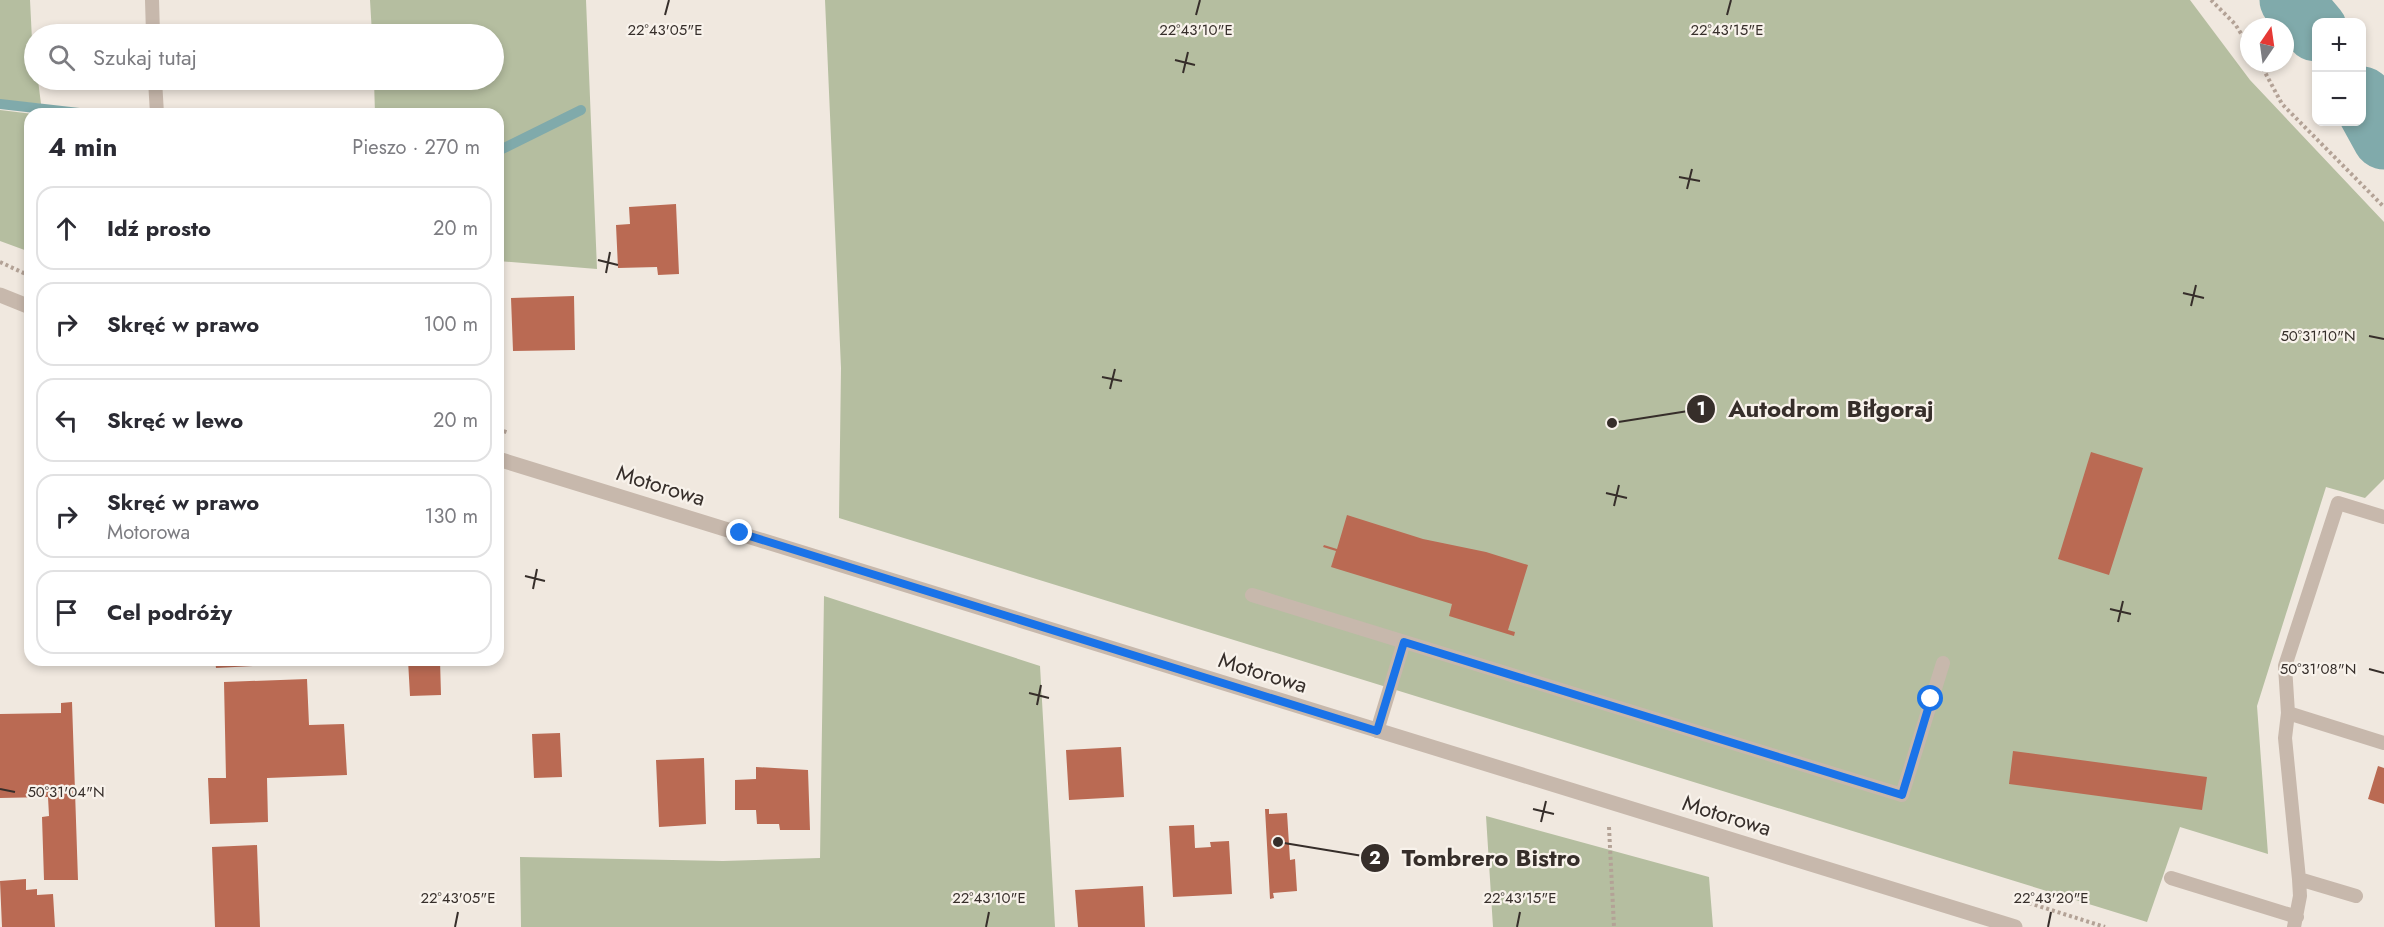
<!DOCTYPE html>
<html lang="pl">
<head>
<meta charset="utf-8">
<style>
	:root { --surface:#fff; --page:#f2f2f3; --text:#2b2b33; --muted:#7c7c81; --line:#e1e1e2 }
	body { margin:0; font-family:Jost,sans-serif; background:var(--page); color:var(--text) }
	.controls { position:absolute; right:18px; top:18px; display:grid; overflow:hidden; border-radius:12px; box-shadow:0 3px 9px #0003 }
	.controls button { width:54px; height:54px; display:grid; place-items:center; padding:0; border:0; border-bottom:2px solid var(--line); background:var(--surface); color:var(--text); font:30px sans-serif }
	.compass { position:absolute; left:2240px; top:18px; width:54px; height:54px; border-radius:50%; background:var(--surface); box-shadow:0 3px 9px #0003; rotate:13deg }
	.stop { position:absolute; width:18px; height:18px; margin:-14px; border:4px solid #1a73e8; border-radius:50%; background:#fff }
	.stop.end { background:#1a73e8; border-color:#fff; box-shadow:0 2px 6px #0008 }
	.list { margin:0; padding:0; list-style:none }
	h2 { display:flex; justify-content:space-between; align-items:center; height:78px; margin:0; padding:0 24px; font-size:26px }
	h2 small { font-size:20px; font-weight:400; color:var(--muted) }
	.list li { display:grid; grid-template-columns:39px 1fr auto; gap:18px; align-items:center; box-sizing:border-box; height:84px; margin:0 12px 12px; padding:0 12px; border:2px solid var(--line); border-radius:18px }
	.list b { display:block; font-size:22px; white-space:nowrap }
	.list p { margin:0; font-size:20px; white-space:nowrap; color:var(--muted) }
	.list em { font-size:20px; font-style:normal; color:var(--muted) }
	.icon { flex:none; width:33px; height:33px; fill:none; stroke:currentColor; stroke-width:2; stroke-linecap:round; stroke-linejoin:round }
	.map { position:relative; flex:none; width:2384px; height:927px; overflow:hidden }
	.search { position:absolute; background:var(--surface); box-shadow:0 3px 9px #0003; left:24px; top:24px; width:480px; height:66px; display:flex; align-items:center; gap:15px; box-sizing:border-box; padding:0 21px; border-radius:33px; color:var(--muted); font-size:22px }
	.panel { position:absolute; background:var(--surface); box-shadow:0 3px 9px #0003; left:24px; top:108px; width:480px; height:558px; border-radius:18px }
	.map>svg:first-child { display:block }
	.green { fill:#b5bea0 }
	.lines { fill:none; stroke-linecap:round; stroke-linejoin:round }
	.stream { stroke:#80aaab; stroke-width:10 }
	.river { stroke:#80aaab; stroke-width:63 }
	.building { fill:#ba6a53 }
	.path { stroke:#b3a296; stroke-width:4; stroke-dasharray:3 3; stroke-linecap:butt }
	.service { stroke:#c7b8ac; stroke-width:14 }
	.tertiary { stroke:#c7b8ac; stroke-width:15 }
	.route { stroke:#1a73e8; stroke-width:8 }
	.ticks { fill:none; stroke:#362e2a; stroke-width:2 }
	.labels { text-anchor:middle; dominant-baseline:central; stroke-width:4.5; stroke-linejoin:round; paint-order:stroke }
	.street-label { font-size:22px; fill:#362e2a; stroke:#f8f2eb }
	.ticks-label { font-size:15px; text-anchor:middle; fill:#362e2a; stroke:#f8f2eb; stroke-width:4.5; stroke-linejoin:round; paint-order:stroke }
	.leader { fill:none; stroke:#362e2a; stroke-width:2 }
	.callout-dot { fill:#362e2a; stroke:#f8f2eb; stroke-width:2 }
	.mark-label { font-size:18px; text-anchor:middle; font-weight:bold; fill:#fff }
	.callout-label { font-size:24px; text-anchor:middle; font-weight:bold; fill:#362e2a; stroke:#f8f2eb; stroke-width:4.5; stroke-linejoin:round; paint-order:stroke }
</style>
</head>
<body>
<div class="map">
<svg width="2384" height="927" viewBox="0 0 2384 927">
	<rect width="100%" height="100%" fill="#f0e8df"/>
	<path class="green" d="M0,0H30L34,80H38L41,104L0,100Z
		M370,0H586L597,269L498,261V114H375L374,80H494V34H372Z
		M825,0H2190L2250,80L2384,222V479L2365,498L2326,487L2257,706L2268,854L2180,827L2147,922L839,518L841,368Z
		M0,110L33,114H30V252L0,241Z
		M824,596L1040,666L1055,927H521L520,857L723,861L820,858Z
		M1486,816L1709,877L1713,927H1493Z"/>
	<g class="lines">
		<path class="stream" d="M0,104L88,114
			M498,151L581,110"/>
		<path class="river" d="M2291,0L2316,30
			M2362,98L2384,138"/>
	</g>
	<path class="building" d="M676,204L679,274L658,275L657,267L618,268L616,225L630,224L629,207Z
		M574,296L575,350L513,351L511,298Z
		M2091,452L2143,468L2109,575L2058,559Z
		M1347,515L1423,539L1486,552L1528,565L1508,630L1515,632L1514,636L1449,616L1452,604L1331,567L1336,551L1323,547L1324,545L1337,549Z
		M215,660H253V666L216,668Z
		M408,660H440L441,695L410,696Z
		M307,679L309,725L344,724L347,775L267,778L268,822L210,824L208,778H226L224,682Z
		M72,702L78,880H44L42,817L49,816L48,797L0,798V714L61,713V703Z
		M560,733L562,777L534,778L532,734Z
		M1121,747L1124,797L1069,800L1066,750Z
		M2013,751L2207,777L2202,810L2009,784Z
		M704,758L706,824L659,827L656,760Z
		M2378,766L2384,768V804L2368,799Z
		M756,767L808,770L810,830H780L779,824H757L756,810H735V780L756,779Z
		M1265,809H1269V814L1287,813L1290,860L1295,859L1297,891L1273,893L1274,898L1270,899Z
		M1194,825L1195,848L1211,847L1210,842L1229,841L1232,894L1173,897L1169,826Z
		M257,845L260,927H215L212,847Z
		M26,879V890L37,889V895L53,894L55,927H2L0,881Z
		M1143,886L1145,927H1078L1075,890Z"/>
	<g class="lines">
		<path class="path" d="M2211,0L2235,24L2249,46
			M2260,63L2282,104L2384,207
			M0,262L30,276
			M498,429L509,433
			M1609,827L1614,927
			M2029,903L2105,927"/>
		<path class="service" d="M152,0L153,34
			M155,80L157,114
			M1252,595L1902,795L1943,663
			M2288,713L2285,666L2338,503L2384,517
			M1377,731L1404,642
			M2171,878L2297,917
			M2299,879L2356,896
			M2294,927L2300,896L2299,879L2285,738L2288,713L2384,743"/>
		<path class="tertiary" d="M0,295L30,307
			M498,459L2015,927"/>
	</g>
	<g class="lines">
		<path class="route" d="M740,533L1377,731L1404,642L1902,795L1931,699"/>
	</g>
	<path class="ticks" d="M665,15L669,0M1196,15L1200,0M1727,15L1731,0M1175,60L1195,65M1183,73L1188,52M1679,177L1700,181M1687,189L1692,169M598,260L618,265M606,273L610,252M2183,293L2204,298M2191,306L2196,285M2369,336L2384,339M1102,377L1122,381M1110,389L1115,369M1606,493L1627,498M1614,506L1619,485M525,576L545,581M533,589L537,569M2110,609L2131,614M2118,622L2123,601M2369,669L2384,673M1029,693L1049,698M1037,705L1041,685M0,789L15,792M1533,809L1554,814M1541,822L1546,801M455,927L458,912M986,927L989,912M1517,927L1520,912M2048,927L2051,912"/>
	<g class="labels">
		<g class="street-label">
			<text transform="translate(661 485) rotate(17)">Motorowa</text>
			<text transform="translate(1263 672) rotate(17)">Motorowa</text>
			<text transform="translate(1727 815) rotate(17)">Motorowa</text>
		</g>
	</g>
	<g class="ticks-label">
		<text x="665" y="35">22°43'05"E</text>
		<text x="1196" y="35">22°43'10"E</text>
		<text x="1727" y="35">22°43'15"E</text>
		<text x="2318" y="341">50°31'10"N</text>
		<text x="2318" y="674">50°31'08"N</text>
		<text x="66" y="797">50°31'04"N</text>
		<text x="458" y="903">22°43'05"E</text>
		<text x="989" y="903">22°43'10"E</text>
		<text x="1520" y="903">22°43'15"E</text>
		<text x="2051" y="903">22°43'20"E</text>
	</g>
	<path class="leader" d="M1612 423L1701 409M1278 842L1375 858"/>
	<g class="callout-dot">
		<circle cx="1612" cy="423" r="6"/>
		<circle cx="1278" cy="842" r="6"/>
		<circle cx="1701" cy="409" r="15"/>
		<circle cx="1375" cy="858" r="15"/>
	</g>
	<g class="mark-label">
		<text x="1701" y="415">1</text>
		<text x="1375" y="864">2</text>
	</g>
	<g class="callout-label">
		<text x="1831" y="417">Autodrom Biłgoraj</text>
		<text x="1491" y="866">Tombrero Bistro</text>
	</g>
</svg>
<div class="controls">
<button>+</button>
<button>−</button>
</div>
<svg class="compass" viewBox="-18 -18 36 36"><path d="M0-13l5 13h-10z" fill="#e53935"/><path d="M0 13l5-13h-10z" fill="#7c7c81"/></svg>
<div class="stop" style="left:1931px;top:699px"></div>
<div class="stop end" style="left:740px;top:533px"></div>
<div class="search"><svg class="icon" aria-label="search" viewBox="0 0 24 24"><circle cx="10" cy="10" r="6"/><path d="M15 15l6 6"/></svg>Szukaj tutaj</div>
<section class="panel">
<h2>4 min<small>Pieszo · 270 m</small></h2>
<ul class="list">
<li><svg class="icon" aria-label="ahead" viewBox="0 0 24 24"><path d="M12 20V5M6 11l6-6 6 6"/></svg><div><b>Idź prosto</b></div><em>20 m</em></li>
<li><svg class="icon" aria-label="right" viewBox="0 0 24 24"><path d="M7 20v-9h11M14 6l5 5-5 5"/></svg><div><b>Skręć w prawo</b></div><em>100 m</em></li>
<li><svg class="icon" aria-label="left" viewBox="0 0 24 24"><path d="M17 20v-9H6M10 6l-5 5 5 5"/></svg><div><b>Skręć w lewo</b></div><em>20 m</em></li>
<li><svg class="icon" aria-label="right" viewBox="0 0 24 24"><path d="M7 20v-9h11M14 6l5 5-5 5"/></svg><div><b>Skręć w prawo</b><p>Motorowa</p></div><em>130 m</em></li>
<li><svg class="icon" aria-label="arrive" viewBox="0 0 24 24"><path d="M6 21V4h12l-3 4 3 4H6"/></svg><div><b>Cel podróży</b></div></li>
</ul>
</section>
</div>
</body>
</html>
